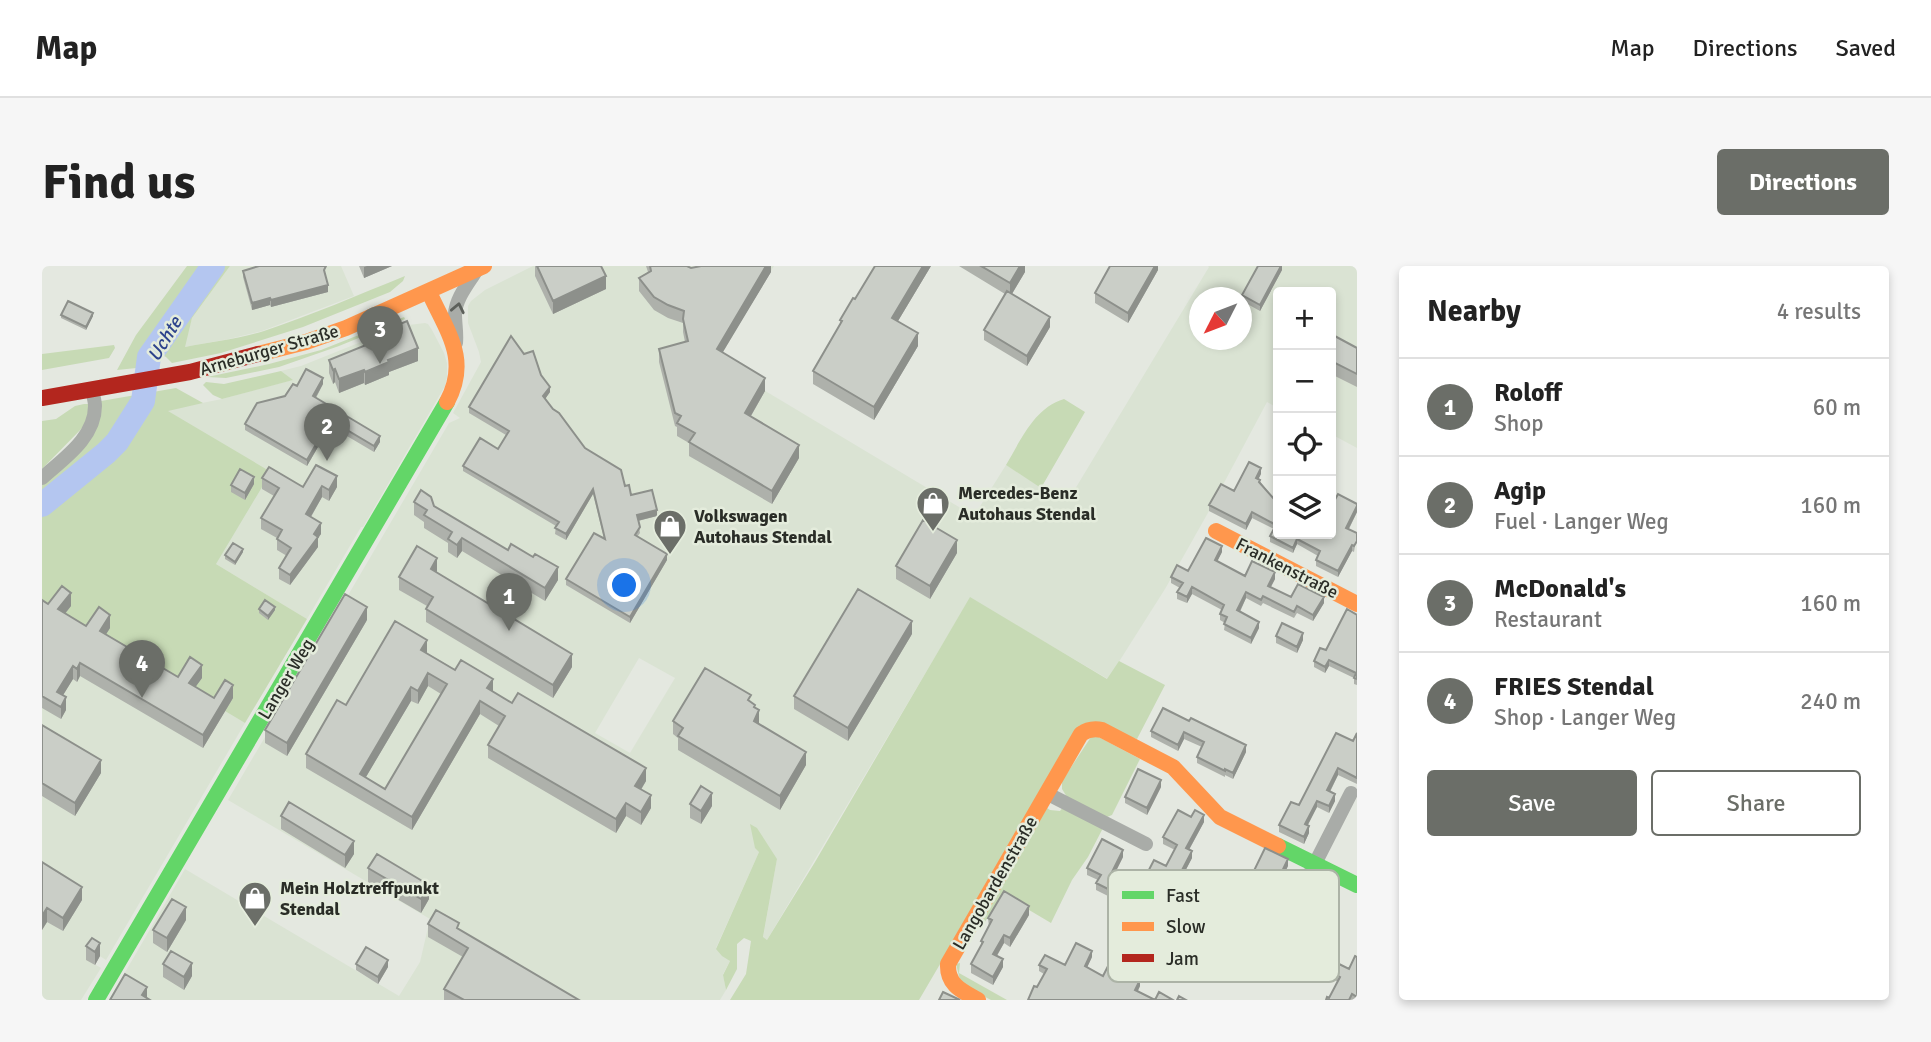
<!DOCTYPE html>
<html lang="en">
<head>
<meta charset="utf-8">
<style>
	:root { --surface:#fff; --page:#f6f6f6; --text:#222; --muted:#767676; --line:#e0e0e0; --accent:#6b6e68 }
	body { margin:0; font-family:Signika,sans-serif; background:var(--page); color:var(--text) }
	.controls { position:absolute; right:21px; top:21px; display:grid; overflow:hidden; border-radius:7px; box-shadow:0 4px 10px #0003 }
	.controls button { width:63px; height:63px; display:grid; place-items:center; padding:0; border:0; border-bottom:2px solid var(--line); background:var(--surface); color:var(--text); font:35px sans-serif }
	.compass { position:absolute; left:1147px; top:21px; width:63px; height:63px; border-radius:50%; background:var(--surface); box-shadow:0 4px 10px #0003; rotate:228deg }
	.you { position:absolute; left:583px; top:320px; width:24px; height:24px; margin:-18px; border:5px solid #fff; border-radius:50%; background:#1a73e8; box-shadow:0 0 0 10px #1a73e833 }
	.badge { display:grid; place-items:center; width:46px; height:46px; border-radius:50%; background:var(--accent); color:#fff; font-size:23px; font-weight:700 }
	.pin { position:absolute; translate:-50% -58px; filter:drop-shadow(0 2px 4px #0008) }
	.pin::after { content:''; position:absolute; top:37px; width:24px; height:21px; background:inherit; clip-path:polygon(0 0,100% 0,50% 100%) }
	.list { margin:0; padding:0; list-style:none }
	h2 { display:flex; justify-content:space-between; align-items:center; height:91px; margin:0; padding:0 28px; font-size:30px }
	h2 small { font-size:23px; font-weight:400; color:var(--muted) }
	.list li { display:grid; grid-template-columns:46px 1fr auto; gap:21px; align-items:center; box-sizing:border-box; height:98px; padding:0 28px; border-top:2px solid var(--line) }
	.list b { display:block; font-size:26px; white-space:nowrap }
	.list p { margin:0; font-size:23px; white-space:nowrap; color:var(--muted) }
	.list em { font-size:23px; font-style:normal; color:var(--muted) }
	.actions { display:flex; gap:14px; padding:21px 28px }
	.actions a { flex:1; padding:16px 0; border:2px solid var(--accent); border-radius:7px; text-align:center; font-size:24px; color:var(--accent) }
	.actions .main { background:var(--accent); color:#fff }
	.icon { flex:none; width:38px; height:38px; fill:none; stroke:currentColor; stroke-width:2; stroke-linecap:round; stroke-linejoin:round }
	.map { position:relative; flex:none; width:1315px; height:734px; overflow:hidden; border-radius:7px }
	header { display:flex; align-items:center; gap:42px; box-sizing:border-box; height:98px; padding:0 35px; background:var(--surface); border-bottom:2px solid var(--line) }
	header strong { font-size:33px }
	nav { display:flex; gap:38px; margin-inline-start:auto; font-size:24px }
	.intro { display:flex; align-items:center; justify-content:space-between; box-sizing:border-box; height:168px; padding:0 42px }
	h1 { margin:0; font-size:49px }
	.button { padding:18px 32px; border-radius:7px; background:var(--accent); color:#fff; font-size:24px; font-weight:700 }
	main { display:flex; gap:42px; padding:0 42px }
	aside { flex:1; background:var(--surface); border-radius:7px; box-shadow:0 4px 10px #0003 }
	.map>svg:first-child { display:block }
	.built { fill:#dae3d3; fill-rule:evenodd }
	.green { fill:#c7dab5 }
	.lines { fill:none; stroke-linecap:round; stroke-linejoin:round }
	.river { stroke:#b4c6f0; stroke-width:24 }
	.street { stroke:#a9aca8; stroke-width:14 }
	.fast { stroke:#63d668; stroke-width:16 }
	.slow { stroke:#ff974d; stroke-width:16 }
	.jam { stroke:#b3261e; stroke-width:16 }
	.wall { fill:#aeb1ab; fill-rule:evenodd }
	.shaded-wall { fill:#8d908b }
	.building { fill:#cacec7; stroke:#8d908b; stroke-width:2; fill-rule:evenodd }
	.oneway { stroke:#5d605b }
	.labels { text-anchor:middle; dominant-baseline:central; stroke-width:5; stroke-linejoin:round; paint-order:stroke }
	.street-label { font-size:18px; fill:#2a2d27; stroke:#e4ecdc }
	.poi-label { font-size:18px; font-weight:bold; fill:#2a2d27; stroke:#e4ecdc; text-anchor:start }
	.water-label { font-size:19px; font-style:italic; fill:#2d438c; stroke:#e4ecdc }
	.key { fill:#e4ecdc; stroke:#acb3a6; stroke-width:2 }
	.key-label { font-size:19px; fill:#2a2d27 }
</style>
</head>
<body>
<header>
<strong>Map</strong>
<nav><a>Map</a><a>Directions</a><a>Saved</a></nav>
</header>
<div class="intro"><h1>Find us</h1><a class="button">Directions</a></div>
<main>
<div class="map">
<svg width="1315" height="734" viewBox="0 0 1315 734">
	<rect width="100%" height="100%" fill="#e4e8e0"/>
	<path class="built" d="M188,0H299L312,30L220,65L187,73L142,81L150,52Z
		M491,0H732L675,96L932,250L964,199L999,221L1001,219L1027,233L1167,1L1166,0H1315V182L1289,168V26H1236V142L1225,136L1167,245L1123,323L1066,413L928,332L725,674L721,672L735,593L717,586L674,682L688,695L681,708L684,724L678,734H67L143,603L357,730L378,696L388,653L186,534L407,157L418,152L411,147L439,96L437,86L426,57V40L429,35L443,24ZM1157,32H1199V74H1157ZM597,392L633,412L588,487L553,467Z
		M383,57L386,58L390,64L402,87L405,97V111L403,120L321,261H319L265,353L174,298L125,144L180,133L250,114L239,105L259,100L359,60Z
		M0,336L203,457L64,694L50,685L44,693L59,702L39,734H0Z"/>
	<path class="green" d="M145,0H188L150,52L143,81C169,76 196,73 222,65C270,49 316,29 363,10L361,15L348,26L261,61L179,87L130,97L124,91L118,88L114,100L75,104L94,69Z
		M362,51L363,53L297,80L237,101L184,112L165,111L227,98L279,84Z
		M72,79L73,82L67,92L0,104V88Z
		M239,105L251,114L180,133L171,129L161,119L164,116L182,118Z
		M134,122L161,137L126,145L229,206L174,298L265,353L203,457L0,336V219L23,200L59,135Z
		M1022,133L1043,146L999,222L964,199C979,174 992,142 1022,133Z
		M42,138H46V156L0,203V155L14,153L33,140Z
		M928,331L1065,413L1077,395L1123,419L1095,473L1038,459L877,734H688L704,708L709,675L702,672L695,678V703L684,724L681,709L688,695L680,690L674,683L717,586L713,582L708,558L715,562L735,593L721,671L725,674L773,596Z
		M1051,468L1098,493L1070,549L1065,551L1025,531L1020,523V515Z
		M1021,541L1061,562L1046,591L1030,614L1009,657L960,628L943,656L939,654L1005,542L1008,544L1018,545Z
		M918,697L917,707L965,734H949L919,718L914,698Z"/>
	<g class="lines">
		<path class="river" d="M0,239L64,187L75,176L101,135L107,91L171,0"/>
		<path class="street" d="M414,77C415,67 413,58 413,48C414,32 426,18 434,5
			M0,212C21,193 53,172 53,140C53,135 51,129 50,123
			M1006,528L1104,578
			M1235,672L1309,527"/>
		<path class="fast" d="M1236,580L1315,619
			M54,734L405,136"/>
		<path class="slow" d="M387,26C405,66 428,93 405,136
			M216,88L264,76L304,62L442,0
			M1174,265L1315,338
			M936,734C920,725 905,719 906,698L1039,468C1046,463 1052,462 1060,464L1131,501L1178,551L1236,580"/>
		<path class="jam" d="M0,132L148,106L216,88"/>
	</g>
	<path class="wall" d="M317,0H350L322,12Z
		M493,0H559L564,23L511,48L493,10Z
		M604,0H645L649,2L729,0V6L680,86L723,125L709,150L757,192L730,238L647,190V177L635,170V161L633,160L617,96V83L643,76L641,66V57L626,52L612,44L597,25V12L606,6Z
		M833,0H889L856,55L876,80L832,154L771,118V105L798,58V54L813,33Z
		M917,0H983V6L970,28L1008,61L985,100L942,74V64L963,28Z
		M1116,0V4L1086,57L1053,37V27Z
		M1240,0V4L1218,45L1200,35V29Z
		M201,5L284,7L283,9L286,26L229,41L228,39L210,44L201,11Z
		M19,49L51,50L44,64L19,52Z
		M1289,68L1315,82V121L1289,108Z
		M332,69L376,95L347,106V109L323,119L322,117L297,127L293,116L291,118L287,107V94L332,76Z
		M499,109L508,126L503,133L543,182L583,220L589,229L615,250L596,255L598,267L595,271L625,294L588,357L524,319V313L562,272L551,228L524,274L513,268L514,260L421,205V200L456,183L464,169L427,147V141Z
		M281,118L274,132L338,176L332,186L288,160L265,200L203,164V158L243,130L255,120Z
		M274,199L295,221L287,235L280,231L269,251L279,268L276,272V281L248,319L237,313V302L245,290L235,284V272L219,263V252L232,230L220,223V212L261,221Z
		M1219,208L1216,213L1232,233L1236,268L1315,238V246L1307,263L1315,267L1312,286L1310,285L1296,311L1274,300V294L1276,290L1255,278L1251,287L1228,276V270L1232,263L1210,252L1204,264L1167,245V239L1192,225Z
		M212,218L203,234L189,226V219Z
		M372,236L392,240L516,314L503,335L420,285L415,292L406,286V277L382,262V256L372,249Z
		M201,286L193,299L183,293V289Z
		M1180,286L1175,295L1203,310L1233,313L1229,321L1249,331L1282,337L1271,355L1255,347L1252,352L1221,337L1219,340L1204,332L1198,346L1217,362L1209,378L1182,364L1183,357L1178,354V348L1180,344L1150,328L1145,337L1135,333V326L1138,322L1129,317V311L1146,305Z
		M915,287L888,333L854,313V300Z
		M395,305V306L530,401L511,432L384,356V343L385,340L357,324V311Z
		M0,334L6,338L29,340L23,348L44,360L68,362L64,368L136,411L160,412L153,421L172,432H191L161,482L38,410L35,416L31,413L21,429L24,444L19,453L0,442Z
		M217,343L233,344L226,354L217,347Z
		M1315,349V419L1312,418V412L1287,400L1283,407L1272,401V395L1284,384Z
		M325,354L245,490L223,477V464Z
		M870,368L806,475L752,443V430Z
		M1234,370L1261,374L1255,387L1234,377Z
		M385,387L604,515L599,524L609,542L599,559L584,550L574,567L446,492V479L457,460L438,448L370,564L264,502V488L304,439ZM386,420L399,428L343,523L324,511L369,435L376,438Z
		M709,436L713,441L717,458L764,499L738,544L636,484V472L631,468V455Z
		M1121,442L1204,486L1191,513L1183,509V511L1155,497V491L1160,481L1142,473L1136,485L1109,471V465Z
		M0,459L59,507L33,550L0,530Z
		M1315,467V518L1296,509L1288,526L1293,535L1287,547L1275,541L1266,559L1267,567L1262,578L1237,566V559L1257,539L1311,475Z
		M1119,521L1105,549L1083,537V531Z
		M648,538L670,540L659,558L648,552Z
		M239,550L312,588L303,602L239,563Z
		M1149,551L1162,556L1147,584L1150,592L1138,615L1132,612L1118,640L1097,629V623L1124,600L1133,584L1121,578V571Z
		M1081,591L1070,613L1090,631L1086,640L1054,624V617L1056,614L1045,609V602Z
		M0,596L40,634L21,665L5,656L0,664Z
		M1246,600L1231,629L1236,638L1222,664L1235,682L1219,711L1201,701V697L1192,692V686L1201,667L1176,654V647L1208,613Z
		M326,602L387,633L379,647L326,616Z
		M987,649L968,681L962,677L955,690L961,701L951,719L929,707V698L939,680V675L947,661L946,652Z
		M144,654L125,686L111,677V664Z
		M386,658L417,663L537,734H402V723L421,691L386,671Z
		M50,672L58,690L53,699L44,694V680Z
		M1050,691L1045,701L1061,710L1098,720L1096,725L1113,734H1131H986L995,721L1002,708L997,705V699H1023Z
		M1315,691V734H1284L1287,732L1296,716L1293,714V708L1307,703Z
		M121,698L150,710L142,724L121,711Z
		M314,698L346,701L336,718L314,704Z"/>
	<path class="shaded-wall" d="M325,0H350L322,12V1Z
		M724,0H729V6L675,96V83Z
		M881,0H889L850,65V52Z
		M978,0H983V6L968,31V17Z
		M1113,0H1116V4L1086,57V47Z
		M1239,0H1240V4L1218,45V39Z
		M564,10V23L511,48V35Z
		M286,19V26L229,41V34Z
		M228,32V39L210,44V37Z
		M51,47V50L44,64V61Z
		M1008,51V61L985,100V90Z
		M876,67V80L832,154V141Z
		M376,82V95L347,106V109L323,119V106L346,94Z
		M293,103V116L291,118V104Z
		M322,104V117L297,127V113Z
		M281,112V118L271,136V130Z
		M723,112V125L703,160V147Z
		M508,121V126L501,136V130Z
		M288,154V160L265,200V194Z
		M338,170V176L332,186V180Z
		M757,179V192L730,238V225Z
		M1219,202V208L1214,218V212Z
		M295,210V221L287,235V224Z
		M212,211V218L203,234V227Z
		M280,220V231L264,259V248Z
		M551,223V228L524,274V268Z
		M1315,240V246L1304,268V262Z
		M615,244V250L595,255V249Z
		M1210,246V252L1204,264V258Z
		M279,257V268L276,272V281L248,319V309Z
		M420,272V285L415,292V279Z
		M1255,273V278L1251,287V282Z
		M915,274V287L888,333V320Z
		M1310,279V285L1296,311V305Z
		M1180,280V286L1173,300V294Z
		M201,283V286L193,299V296Z
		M625,288V294L588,357V351Z
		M395,292V305L389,316V303Z
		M516,301V314L503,335V322Z
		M1233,306V313L1226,326V320Z
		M1150,321V328L1145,337V331Z
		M1204,326V332L1195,351V344Z
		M29,327V340L16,356V343Z
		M1282,331V337L1271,355V349Z
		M233,341V344L226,354V350Z
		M325,341V354L245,490V477Z
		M68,349V362L58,378V365Z
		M870,355V368L806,475V462Z
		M1217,356V362L1209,378V372Z
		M1261,367V374L1255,387V381Z
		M385,374V387L379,397V384Z
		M530,388V401L511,432V419Z
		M1287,394V400L1283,407V401Z
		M38,397V410L35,416V403Z
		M160,399V412L147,430V417Z
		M31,400V413L15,439V426Z
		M386,407V420L376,438V425Z
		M451,413V426L445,422Z
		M191,419V432L161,482V469Z
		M369,421V435L318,521V508Z
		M24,431V444L19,453V441Z
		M438,435V448L370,564V551Z
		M713,439V451L717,444V457L712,468V441Z
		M1142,466V473L1136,485V479Z
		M1204,479V486L1191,513V507Z
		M764,486V499L738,544V530Z
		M59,494V507L33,550V537Z
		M604,502V515L593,533V520Z
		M1296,502V509L1285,531V524Z
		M1119,514V521L1105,549V542Z
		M670,527V540L659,558V545Z
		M1293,528V535L1287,547V540Z
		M609,529V542L599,559V546Z
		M1275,535V541L1263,564V558Z
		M584,537V550L574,567V553Z
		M1162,549V556L1144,589V582Z
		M1267,560V567L1262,578V571Z
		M312,575V588L303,602V589Z
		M1081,584V591L1067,619V612Z
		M1150,585V592L1138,615V608Z
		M1246,593V600L1229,635V628Z
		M1132,605V612L1118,640V633Z
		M387,619V633L379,647V633Z
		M40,621V634L21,665V652Z
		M1090,624V631L1086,640V633Z
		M1236,632V638L1220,669V662Z
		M987,640V649L968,681V672Z
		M144,641V654L125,686V672Z
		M5,642V656L0,664V650Z
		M962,669V677L951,696V688Z
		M1235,675V682L1219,711V704Z
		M58,677V690L53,699V686Z
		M1050,685V691L1043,706V700Z
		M961,693V701L951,719V711Z
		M346,694V701L336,718V711Z
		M150,697V710L142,724V711Z
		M1098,714V720L1093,730V724Z
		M105,721V734L100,729Z"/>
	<path class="building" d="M217,0H284L282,4L286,19L229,34L228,32L210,37L201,5Z
		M495,0H559L564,10L511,35Z
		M608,0H645L649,2L659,0H724L675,83L723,112L703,147L757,179L730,225L647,176L653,167L635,157L639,150L633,147L617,83L646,75L641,53L642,45L626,39L612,31L597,12L609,5Z
		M833,0H881L850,52L876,67L832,141L771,105L800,55L798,54L811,32L813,33Z
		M939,0H978L968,17Z
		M1068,0H1113L1086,47L1053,27Z
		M1216,0H1239L1218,39L1200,29Z
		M965,25L1008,51L985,90L942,64Z
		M26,35L51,47L44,61L19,49Z
		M365,55L376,82L346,94L347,96L323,106L322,104L297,113L293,103L291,104L287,94L334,75L332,69Z
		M1289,68L1315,82V108L1289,95Z
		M469,70L482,88L491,85L499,109L508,121L501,130L511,143L517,147L543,182L579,204L583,220L587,219L589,229L610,224L615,244L595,249L598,261L593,269L625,288L588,351L524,313L552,267L563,273L551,223L524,268L513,262L517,256L421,200L438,172L456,183L467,165L427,141Z
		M264,103L281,112L271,130L338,170L332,180L288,154L265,194L203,158L215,137L243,130L251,118L255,120Z
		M1207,196L1219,202L1214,212L1218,214L1217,216L1232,233L1236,226V268H1289V241L1296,228L1315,238V240L1304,262L1315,267V275L1312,280L1310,279L1296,305L1274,294L1278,285L1255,273L1251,282L1228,270L1234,259L1210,246L1204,258L1167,239L1179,218L1192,225Z
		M274,199L295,210L287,224L280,220L264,248L279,257L272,268L276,271L248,309L237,302L249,282L235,273L240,264L219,252L237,222L220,212L227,201L261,221Z
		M198,203L212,211L203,227L189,219Z
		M379,224L389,231L392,240L466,284L469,278L491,291L493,288L516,301L503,322L420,272L415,279L406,273L410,266L382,249L385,244L372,236Z
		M881,254L915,274L888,320L854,300Z
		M1164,272L1180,280L1173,294L1203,310L1210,295L1233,306L1226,320L1249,331L1256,318L1282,331L1271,349L1255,340L1252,346L1221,330L1219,334L1204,326L1195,344L1217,356L1209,372L1182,358L1185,351L1178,348L1182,339L1150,321L1145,331L1135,326L1141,317L1129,311L1135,299L1146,305Z
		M191,277L201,283L193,296L183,289Z
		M375,280L395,292L389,303L530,388L511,419L384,343L391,331L357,311Z
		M20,320L29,327L16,343L44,360L57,341L68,349L58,365L136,411L148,391L160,399L147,417L172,432L183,414L191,419L161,469L38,397L35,403L31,400L15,426L24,431L19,441L0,430V334L6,338Z
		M816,323L870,355L806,462L752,430Z
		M303,328L325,341L245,477L223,464Z
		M223,334L233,341L226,350L217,343Z
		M1305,343L1315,349V413L1312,412L1314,407L1287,394L1283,401L1272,395L1278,382L1284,384Z
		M353,355L385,374L379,384L413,404L419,394L451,413L445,422L470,437L476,427L604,502L593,520L609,529L599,546L584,537L574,553L446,479L463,450L438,435L370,551L264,488L295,434L304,439ZM386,407L405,418L343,523L318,508L369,421L376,425Z
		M1240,357L1261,367L1255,381L1234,370Z
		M663,402L709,429L706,434L713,439L712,441L717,444L712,455L764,486L738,530L636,470L641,462L631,455Z
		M1121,442L1147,455L1149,452L1204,479L1191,507L1183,503V505L1155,491L1162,476L1142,466L1136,479L1109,465Z
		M0,459L59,494L33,537L0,517Z
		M1294,467L1311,475L1315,467V512L1296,502L1285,524L1293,528L1287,540L1275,535L1263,558L1267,560L1262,571L1237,559L1249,536L1257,539Z
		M1096,503L1119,514L1105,542L1083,531Z
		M659,520L670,527L659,545L648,538Z
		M247,536L312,575L303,589L239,550Z
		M1136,544L1149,551L1153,544L1162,549L1144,582L1150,585L1138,608L1132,605L1118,633L1097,623L1112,594L1124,600L1135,579L1121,571Z
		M1060,573L1081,584L1067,612L1090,624L1086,633L1054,617L1059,609L1045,602Z
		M1223,582L1246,593L1229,628L1236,632L1220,662L1225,665L1230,674L1235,675L1219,704L1201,695L1202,691L1192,686L1204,662L1176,647L1196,607L1208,613Z
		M335,588L387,619L379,633L326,602Z
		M0,596L40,621L21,652L5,642L0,650Z
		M962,625L987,640L968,672L962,669L951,688L961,693L951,711L929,698L941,676L939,675L950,654L946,652Z
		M130,633L144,641L125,672L111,664Z
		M394,644L417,657L415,662L537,734H422L402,723L426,682L386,658Z
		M50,672L58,677L53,686L44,680Z
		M1034,677L1050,685L1043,700L1061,710L1067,698L1098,714L1093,724L1113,734L1117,726L1131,734H986L992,720L995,721L1005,703L997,699L1003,689L1023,699Z
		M324,681L346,694L336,711L314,698Z
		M129,685L150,697L142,711L121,698Z
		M1313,690L1315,691V731L1310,728L1307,734H1284L1285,731L1287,732L1298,711L1293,708L1297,698L1307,703Z
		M83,708L105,721L100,729L108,734H68Z
		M901,726L918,734H897Z
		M1137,730L1144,734H1135Z"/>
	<defs><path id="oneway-chevron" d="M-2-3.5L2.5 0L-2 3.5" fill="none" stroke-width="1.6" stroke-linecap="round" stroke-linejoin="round" transform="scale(1.75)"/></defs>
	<use class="oneway" href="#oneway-chevron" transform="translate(416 42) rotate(-78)"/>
	<defs>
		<symbol id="shop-pin" viewBox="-11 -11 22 30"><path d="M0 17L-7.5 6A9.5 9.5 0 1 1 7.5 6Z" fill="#6b6e68" stroke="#e4ecdc"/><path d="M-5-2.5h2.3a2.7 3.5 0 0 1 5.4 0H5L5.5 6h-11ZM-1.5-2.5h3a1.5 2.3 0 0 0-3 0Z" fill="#fff"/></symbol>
	</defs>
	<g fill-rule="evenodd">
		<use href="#shop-pin" x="872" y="218" width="38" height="52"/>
		<use href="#shop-pin" x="609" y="241" width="38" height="52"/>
		<use href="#shop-pin" x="194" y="613" width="38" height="52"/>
	</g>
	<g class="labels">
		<g class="street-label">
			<text transform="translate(227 84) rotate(-16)">Arneburger Straße</text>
			<text transform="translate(1245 302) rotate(27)">Frankenstraße</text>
			<text transform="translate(244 413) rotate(-59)">Langer Weg</text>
			<text transform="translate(953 617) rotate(-60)">Langobardenstraße</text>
		</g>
		<g class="poi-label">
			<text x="916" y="227">Mercedes-Benz<tspan x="916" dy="21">Autohaus Stendal</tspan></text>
			<text x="652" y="250">Volkswagen<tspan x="652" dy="21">Autohaus Stendal</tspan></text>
			<text x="238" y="622">Mein Holztreffpunkt<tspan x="238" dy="21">Stendal</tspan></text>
		</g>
		<g class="water-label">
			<text transform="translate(123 73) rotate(-59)">Uchte</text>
		</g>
	</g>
	<rect x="1066" y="604" width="231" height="112" rx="10" class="key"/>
	<rect x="1080" y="625" width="32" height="8" fill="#63d668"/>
	<rect x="1080" y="656" width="32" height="9" fill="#ff974d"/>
	<rect x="1080" y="688" width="32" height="8" fill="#b3261e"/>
	<g class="key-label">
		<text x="1124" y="636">Fast</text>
		<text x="1124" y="667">Slow</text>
		<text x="1124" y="699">Jam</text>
	</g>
</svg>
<div class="controls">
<button>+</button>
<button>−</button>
<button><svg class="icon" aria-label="locate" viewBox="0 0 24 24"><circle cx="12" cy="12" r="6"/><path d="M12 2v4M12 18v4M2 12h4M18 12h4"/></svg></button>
<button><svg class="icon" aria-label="layers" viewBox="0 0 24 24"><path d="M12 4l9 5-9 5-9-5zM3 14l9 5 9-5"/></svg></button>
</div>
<svg class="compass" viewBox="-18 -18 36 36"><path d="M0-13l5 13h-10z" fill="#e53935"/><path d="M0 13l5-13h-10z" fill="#767676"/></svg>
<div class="you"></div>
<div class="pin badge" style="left:467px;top:365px">1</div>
<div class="pin badge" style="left:285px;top:195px">2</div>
<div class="pin badge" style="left:338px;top:98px">3</div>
<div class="pin badge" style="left:100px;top:432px">4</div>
</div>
<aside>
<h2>Nearby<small>4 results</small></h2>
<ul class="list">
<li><span class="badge">1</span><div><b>Roloff</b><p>Shop</p></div><em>60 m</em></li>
<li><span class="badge">2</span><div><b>Agip</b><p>Fuel · Langer Weg</p></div><em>160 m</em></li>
<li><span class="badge">3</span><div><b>McDonald's</b><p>Restaurant</p></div><em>160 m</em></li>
<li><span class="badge">4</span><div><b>FRIES Stendal</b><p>Shop · Langer Weg</p></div><em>240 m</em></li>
</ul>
<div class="actions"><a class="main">Save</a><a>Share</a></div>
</aside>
</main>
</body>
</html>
